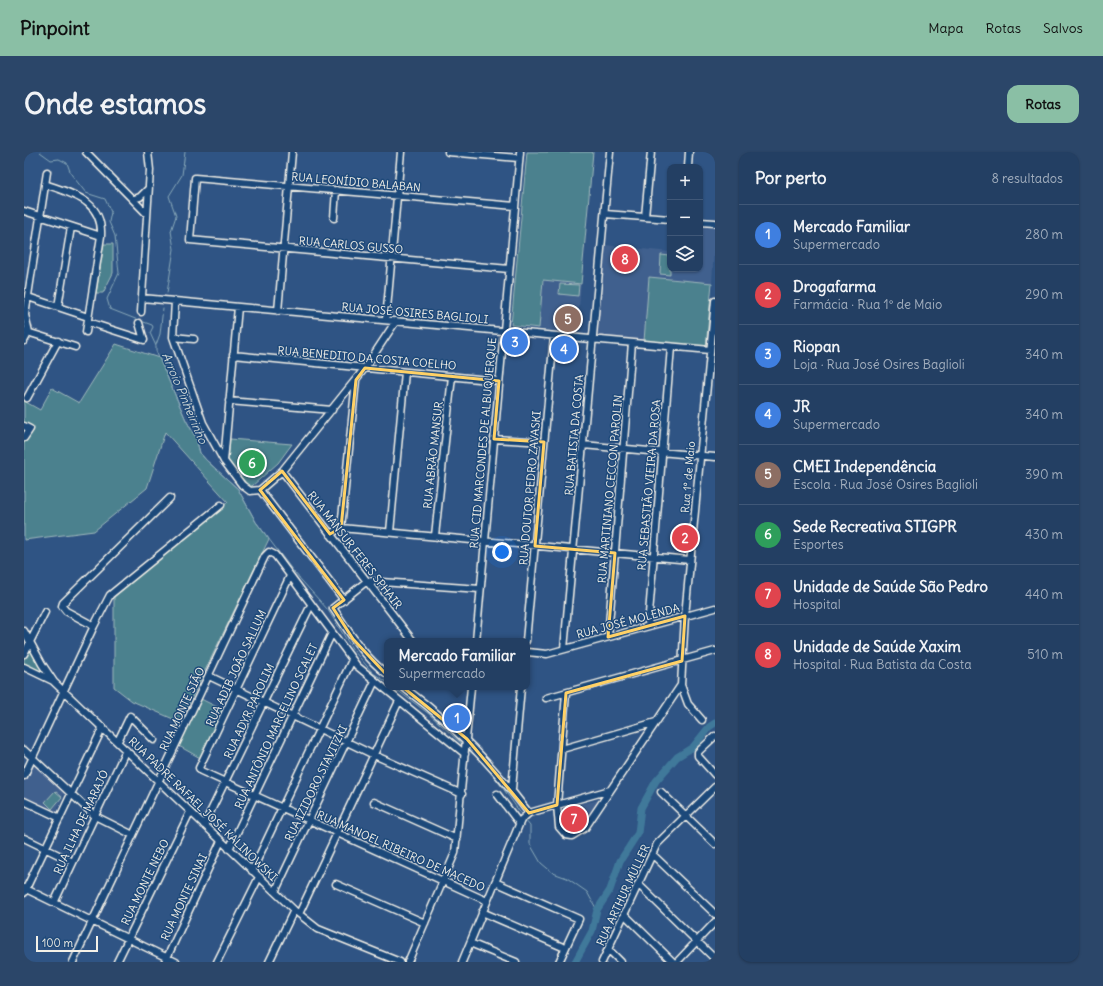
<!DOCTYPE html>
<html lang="pt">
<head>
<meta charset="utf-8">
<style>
	:root { --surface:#233f63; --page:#2b4669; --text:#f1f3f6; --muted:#a3afbe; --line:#405878; --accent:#8abfa5 }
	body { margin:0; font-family:Delius,sans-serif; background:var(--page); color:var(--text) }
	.controls { position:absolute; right:12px; top:12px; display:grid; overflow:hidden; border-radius:8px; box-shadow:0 1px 3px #0004 }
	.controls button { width:36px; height:36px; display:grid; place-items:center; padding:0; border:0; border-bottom:1px solid var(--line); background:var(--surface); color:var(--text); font:20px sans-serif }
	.scale { position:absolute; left:12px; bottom:10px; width:62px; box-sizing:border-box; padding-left:4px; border:2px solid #f4f1e8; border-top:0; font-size:11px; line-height:14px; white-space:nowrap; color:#f4f1e8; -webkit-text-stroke:3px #1f4a7a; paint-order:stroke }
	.you { position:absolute; left:478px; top:400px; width:14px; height:14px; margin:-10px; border:3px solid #fff; border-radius:50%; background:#1a73e8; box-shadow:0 0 0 6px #1a73e833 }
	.badge { display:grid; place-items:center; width:26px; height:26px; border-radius:50%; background:var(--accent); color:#fff; font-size:13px; font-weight:700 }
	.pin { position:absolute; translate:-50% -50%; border:2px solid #fff; box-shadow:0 1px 4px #0006 }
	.popup { position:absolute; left:360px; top:486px; width:146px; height:52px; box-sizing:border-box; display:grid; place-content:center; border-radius:8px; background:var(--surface); filter:drop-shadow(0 1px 3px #0005); font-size:13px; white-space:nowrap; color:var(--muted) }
	.popup b { font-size:15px; color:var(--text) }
	.popup::after { content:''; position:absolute; left:50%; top:100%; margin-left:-8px; border:8px solid transparent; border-top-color:var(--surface) }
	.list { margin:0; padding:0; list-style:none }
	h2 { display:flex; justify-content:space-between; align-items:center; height:52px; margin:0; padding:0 16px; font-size:17px }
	h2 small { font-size:13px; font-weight:400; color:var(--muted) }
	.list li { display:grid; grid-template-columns:26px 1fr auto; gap:12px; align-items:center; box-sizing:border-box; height:60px; padding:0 16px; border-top:1px solid var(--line) }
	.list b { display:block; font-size:15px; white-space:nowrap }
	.list p { margin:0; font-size:13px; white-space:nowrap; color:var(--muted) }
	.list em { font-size:13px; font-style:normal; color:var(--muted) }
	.icon { flex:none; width:22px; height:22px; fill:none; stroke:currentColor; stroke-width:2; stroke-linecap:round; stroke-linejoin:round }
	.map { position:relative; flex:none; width:691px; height:810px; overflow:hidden; border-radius:12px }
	header { display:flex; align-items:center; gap:24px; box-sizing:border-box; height:56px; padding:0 20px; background:var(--accent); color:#111 }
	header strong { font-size:19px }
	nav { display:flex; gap:22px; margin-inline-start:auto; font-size:14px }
	.intro { display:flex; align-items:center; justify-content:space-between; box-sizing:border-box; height:96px; padding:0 24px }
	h1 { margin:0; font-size:28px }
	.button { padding:10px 18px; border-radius:12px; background:var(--accent); color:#111; font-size:14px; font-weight:700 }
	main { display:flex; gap:24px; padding:0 24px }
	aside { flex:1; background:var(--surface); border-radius:12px; box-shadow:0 1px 3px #0004 }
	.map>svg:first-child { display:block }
	.built { fill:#41608e }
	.green { fill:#4b818e; stroke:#a0b9bb }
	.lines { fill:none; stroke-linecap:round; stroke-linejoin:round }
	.stream { stroke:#89a9b9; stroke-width:1 }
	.river { stroke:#41799a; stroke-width:7 }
	.minor-casing { stroke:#f4f1e8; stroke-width:9 }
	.minor { stroke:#1f4a7a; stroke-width:6 }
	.marked { fill:none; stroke:#ffd166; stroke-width:3; stroke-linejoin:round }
	.labels { text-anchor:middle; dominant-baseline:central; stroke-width:3; stroke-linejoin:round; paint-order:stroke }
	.street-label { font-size:11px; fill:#f4f1e8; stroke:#1f4a7a }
	.water-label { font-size:12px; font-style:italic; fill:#d9dfdc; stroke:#1f4a7a }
</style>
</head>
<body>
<header>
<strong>Pinpoint</strong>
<nav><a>Mapa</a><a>Rotas</a><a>Salvos</a></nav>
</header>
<div class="intro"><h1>Onde estamos</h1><a class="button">Rotas</a></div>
<main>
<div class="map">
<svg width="691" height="810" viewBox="0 0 691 810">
	<rect width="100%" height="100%" fill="#2f5484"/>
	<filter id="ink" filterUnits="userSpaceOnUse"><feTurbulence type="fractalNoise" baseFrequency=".025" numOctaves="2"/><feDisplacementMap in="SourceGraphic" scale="8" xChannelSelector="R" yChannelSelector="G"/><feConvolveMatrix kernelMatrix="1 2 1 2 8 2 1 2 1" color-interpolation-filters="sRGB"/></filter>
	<g filter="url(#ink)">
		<path class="built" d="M676,75L691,76L688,131L626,125L620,189L573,184L581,93L646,100V117H676Z
			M519,128L557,132L553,181L515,177Z
			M10,611L41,640L32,660L0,645V631Z
			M575,648L554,678L547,681L539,677L537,656Z"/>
		<path class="green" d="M503,0H569L557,132L519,128L515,176L487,173Z
			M80,92H89V121L79,141H72Z
			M637,103L646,104V123L636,122Z
			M625,125L688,131L682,195L620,189Z
			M536,132L555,133L554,144L535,142Z
			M92,192L135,206L162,268L172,286L176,301L182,308L214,337L232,370L245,387L156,570L108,549L90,535V445L204,350L141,280L123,336L70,379L0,388V286L6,276L0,272V249L16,258L28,236L55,251Z
			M206,287L268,292L254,311L228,334H225L204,311Z
			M5,494L19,521L0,512V505Z
			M175,546L201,559L178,607L153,593Z
			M31,639L38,645L28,657L21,650Z"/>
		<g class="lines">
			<path class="stream" d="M16,0L27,8L35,7L43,11L47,22L62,41L81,47L87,60L85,70L91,84L95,121L83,147L86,157L114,168
				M143,141L150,97L147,79L152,64L145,44L158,23L161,0
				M117,169L128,173L129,175L126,181L132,194V199L162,268L172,286L176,301L182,308L214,337L232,370L269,419L304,458L329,498L349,521L363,530
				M132,193L136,182L139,156
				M369,535L405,562L439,593
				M443,597C465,614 482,641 498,663
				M501,668L506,674V692L517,711L529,721L543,726L563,740L573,758"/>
			<path class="river" d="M551,810L568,779L573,758L586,738L596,709L614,681L617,656L632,629L653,605L669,595L685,575L691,571"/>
			<defs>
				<path id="minor" d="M62,0L123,62
					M424,0L495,6
					M664,15L665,0
					M21,32C48,42 79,48 77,84L62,180
					M110,47L116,45L124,37
					M0,59L77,84
					M581,62L646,67
					M621,65L627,0
					M310,66L312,38
					M676,70L691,71
					M485,117L166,88L171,26L491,54
					M4,145L64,165
					M118,146L686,198
					M151,149L149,185L179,271L200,309L218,333L226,339L236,338L258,319L341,216L372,169
					M34,155L47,75
					M254,159L268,0
					M117,160L126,18L124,0
					M362,168L377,0
					M64,170L120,188L115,171
					M0,179L51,195
					M149,185L170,187
					M0,189L5,180L1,163L23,20
					M209,203L475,229
					M3,246L34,189
					M205,249L308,258
					M0,274L6,277L0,286
					M470,287L520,290
					M559,293L691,305
					M200,309L214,155
					M258,319L389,489
					M236,338L320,448
					M317,376L332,228
					M366,380L381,220
					M306,382L317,376L666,408
					M411,384L428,224
					M266,424L175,616L177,619L463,749
					M70,474L42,459L38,454L39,451L146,346
					M624,474L647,195
					M0,479L18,512L30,530L270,758L294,777L376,810
					M584,485L608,191
					M452,489L496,0
					M502,489L530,184
					M540,497L586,0
					M503,500L523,502L691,456
					M0,502L21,460
					M0,515L29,529
					M363,522C340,505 325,480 309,456L343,429L456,437
					M185,524L350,603L438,642
					M379,535C429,571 468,612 505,661
					M542,541L533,653L535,675L542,683L548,684L561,676L657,533
					M522,546L691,499
					M678,568L664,552L657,533L661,464L691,149
					M691,584L674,600V604L691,623
					M94,589L106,564L130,588
					M538,597L632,570
					M0,598L71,664L109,683
					M0,624L70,474L86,443L197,353
					M488,637L497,535
					M637,640L691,692
					M473,642L495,671
					M0,649L36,666
					M350,650L433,687
					M180,673L287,453
					M0,686L49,710
					M205,697L308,481
					M628,702L691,762
					M228,719L328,508
					M471,730L555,767L535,810
					M312,732L401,771
					M614,732L691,807
					M0,736L152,810
					M251,740L351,529
					M0,741L79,575
					M30,751L102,598
					M458,760L541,796
					M275,762L375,549
					M600,762L649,810
					M446,791L492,810
					M584,797L597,810
					M49,810L241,404L245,400L251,403L333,514L441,602
					M93,810L166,660
					M141,810L197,689
					M193,810L235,725
					M245,810L270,758
					M384,810L431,701L447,535
					M438,810L497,668L505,661L586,638
					M578,810L633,692L691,635
					M653,810L691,770"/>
			</defs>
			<use href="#minor" class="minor-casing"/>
			<use href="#minor" class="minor"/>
		</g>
	</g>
	<path class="marked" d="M341,216L475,229L470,287L520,290L511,394L591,401L584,485L661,464L658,509L542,541L533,653L505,661L443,587L360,520L329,487L309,456L320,448L236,338L258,319L306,382L317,376L332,228Z"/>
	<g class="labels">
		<g class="street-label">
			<text transform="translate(332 30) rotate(5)">RUA LEONÍDIO BALABAN</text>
			<text transform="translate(327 93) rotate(5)">RUA CARLOS GUSSO</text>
			<text transform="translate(391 161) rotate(5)">RUA JOSÉ OSIRES BAGLIOLI</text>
			<text transform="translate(343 206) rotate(5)">RUA BENEDITO DA COSTA COELHO</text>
			<text transform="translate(550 283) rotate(-85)">RUA BATISTA DA COSTA</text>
			<text transform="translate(459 291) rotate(-85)">RUA CID MARCONDES DE ALBUQUERQUE</text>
			<text transform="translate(409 303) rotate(-84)">RUA ABRÃO MANSUR</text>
			<text transform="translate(664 325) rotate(-85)">Rua 1º de Maio</text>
			<text transform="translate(625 333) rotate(-85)">RUA SEBASTIÃO VIEIRA DA ROSA</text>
			<text transform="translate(506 336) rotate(-85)">RUA DOUTOR PEDRO ZAVASKI</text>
			<text transform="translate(586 337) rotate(-85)">RUA MARTINIANO CECCON PAROLIN</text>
			<text transform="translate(331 398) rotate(52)">RUA MANSUR FERES SPHAIR</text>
			<text transform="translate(604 469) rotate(-15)">RUA JOSÉ MOLENDA</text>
			<text transform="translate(212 516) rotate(-65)">RUA ADIB JOÃO SALLUM</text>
			<text transform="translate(158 557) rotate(-65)">RUA MONTE SIÃO</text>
			<text transform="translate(225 559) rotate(-65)">RUA ADYR PAROLIM</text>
			<text transform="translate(252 574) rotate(-65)">RUA ANTÔNIO MARCELINO SCALET</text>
			<text transform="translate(292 631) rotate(-64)">RUA IZIDORO STAVITZKI</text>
			<text transform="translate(179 657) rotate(44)">RUA PADRE RAFAEL JOSÉ KALINOWSKI</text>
			<text transform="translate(57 670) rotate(-65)">RUA ILHA DE MARAJÓ</text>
			<text transform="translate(377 699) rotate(24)">RUA MANOEL RIBEIRO DE MACEDO</text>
			<text transform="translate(121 730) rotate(-64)">RUA MONTE NEBO</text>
			<text transform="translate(599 743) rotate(-65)">RUA ARTHUR MÜLLER</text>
			<text transform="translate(160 745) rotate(-65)">RUA MONTE SINAI</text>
		</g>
		<g class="water-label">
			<text transform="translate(161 246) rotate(67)">Arroio Pinheirinho</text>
		</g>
	</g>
</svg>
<div class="controls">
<button>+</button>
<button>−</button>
<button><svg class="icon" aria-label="layers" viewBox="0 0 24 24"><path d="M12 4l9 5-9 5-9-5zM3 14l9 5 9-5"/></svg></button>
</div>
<div class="scale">100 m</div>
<div class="you"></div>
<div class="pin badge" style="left:433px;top:566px;background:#3f7fe0">1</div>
<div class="popup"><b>Mercado Familiar</b>Supermercado</div>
<div class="pin badge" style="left:661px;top:386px;background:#e0444e">2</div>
<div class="pin badge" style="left:491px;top:190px;background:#3f7fe0">3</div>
<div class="pin badge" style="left:540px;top:197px;background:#3f7fe0">4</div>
<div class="pin badge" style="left:544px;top:167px;background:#8d6e63">5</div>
<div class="pin badge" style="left:228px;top:311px;background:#2e9e5b">6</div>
<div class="pin badge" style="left:550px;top:667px;background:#e0444e">7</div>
<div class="pin badge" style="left:601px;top:107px;background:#e0444e">8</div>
</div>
<aside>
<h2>Por perto<small>8 resultados</small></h2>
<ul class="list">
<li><span class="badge" style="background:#3f7fe0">1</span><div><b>Mercado Familiar</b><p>Supermercado</p></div><em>280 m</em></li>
<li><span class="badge" style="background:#e0444e">2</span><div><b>Drogafarma</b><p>Farmácia · Rua 1º de Maio</p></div><em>290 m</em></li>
<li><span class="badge" style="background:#3f7fe0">3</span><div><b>Riopan</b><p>Loja · Rua José Osires Baglioli</p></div><em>340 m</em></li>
<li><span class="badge" style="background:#3f7fe0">4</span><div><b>JR</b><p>Supermercado</p></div><em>340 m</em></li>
<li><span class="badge" style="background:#8d6e63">5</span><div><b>CMEI Independência</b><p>Escola · Rua José Osires Baglioli</p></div><em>390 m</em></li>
<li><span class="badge" style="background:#2e9e5b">6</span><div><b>Sede Recreativa STIGPR</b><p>Esportes</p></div><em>430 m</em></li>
<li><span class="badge" style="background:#e0444e">7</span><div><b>Unidade de Saúde São Pedro</b><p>Hospital</p></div><em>440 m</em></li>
<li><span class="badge" style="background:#e0444e">8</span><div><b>Unidade de Saúde Xaxim</b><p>Hospital · Rua Batista da Costa</p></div><em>510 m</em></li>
</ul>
</aside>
</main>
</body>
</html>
